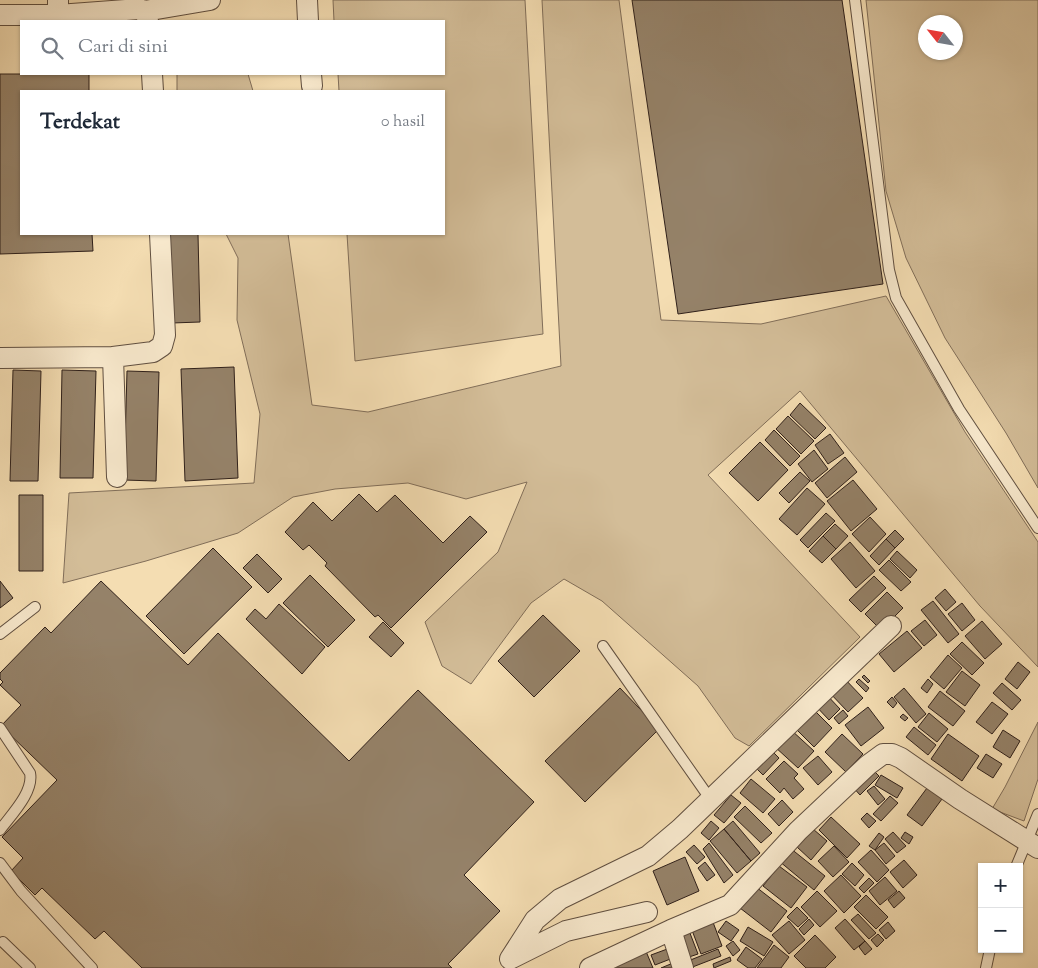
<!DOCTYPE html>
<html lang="id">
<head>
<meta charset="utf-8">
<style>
	:root { --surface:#fff; --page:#f6f6f7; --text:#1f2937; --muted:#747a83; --line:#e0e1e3 }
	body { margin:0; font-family:"Sorts Mill Goudy",serif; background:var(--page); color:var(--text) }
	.controls { position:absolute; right:15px; bottom:15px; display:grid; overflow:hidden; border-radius:0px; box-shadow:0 1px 4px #0004 }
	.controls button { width:45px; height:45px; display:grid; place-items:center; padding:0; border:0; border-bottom:1px solid var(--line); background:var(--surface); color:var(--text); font:25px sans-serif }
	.compass { position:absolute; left:918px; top:15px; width:45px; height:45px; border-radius:50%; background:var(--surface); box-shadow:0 1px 4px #0004; rotate:301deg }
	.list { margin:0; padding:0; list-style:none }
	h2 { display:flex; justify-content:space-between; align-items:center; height:65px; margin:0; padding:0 20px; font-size:21px }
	h2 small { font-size:16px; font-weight:400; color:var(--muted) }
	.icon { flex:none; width:28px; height:28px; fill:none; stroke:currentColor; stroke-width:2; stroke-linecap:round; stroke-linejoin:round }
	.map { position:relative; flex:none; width:1038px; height:968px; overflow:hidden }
	.search { position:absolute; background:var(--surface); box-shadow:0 1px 4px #0004; left:20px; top:20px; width:425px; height:55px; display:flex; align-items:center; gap:12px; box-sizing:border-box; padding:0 18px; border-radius:0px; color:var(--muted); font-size:19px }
	.panel { position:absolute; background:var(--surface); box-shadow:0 1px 4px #0004; left:20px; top:90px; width:425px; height:145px; border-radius:0px }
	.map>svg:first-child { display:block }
	.green { fill:#d3bd98; stroke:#816e59; fill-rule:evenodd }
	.building { fill:#958269; stroke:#2f201a }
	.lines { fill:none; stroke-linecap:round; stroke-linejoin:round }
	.service-casing { stroke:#604f40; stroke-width:12 }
	.minor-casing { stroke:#604f40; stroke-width:22 }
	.service { stroke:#f8e9cd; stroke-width:10 }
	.minor { stroke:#f8e9cd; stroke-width:20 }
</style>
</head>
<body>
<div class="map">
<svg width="1038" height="968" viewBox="0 0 1038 968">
	<rect width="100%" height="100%" fill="#f4ddb2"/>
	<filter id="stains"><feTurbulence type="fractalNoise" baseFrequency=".004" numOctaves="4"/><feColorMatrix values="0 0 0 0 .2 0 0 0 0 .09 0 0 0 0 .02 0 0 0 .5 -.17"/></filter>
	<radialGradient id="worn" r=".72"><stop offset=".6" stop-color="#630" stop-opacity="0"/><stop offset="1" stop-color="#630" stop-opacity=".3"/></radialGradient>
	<path class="green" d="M333,0H525L543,334L355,361L347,234H444V91H339L338,74H444V21H334Z
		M542,0H619L661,320L761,324L886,296L965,432L1038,542V667L980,606L800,391L708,475L860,637L749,746L735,738L698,686L602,601L564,579L531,603L471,684L442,666L425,622L498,552L527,482L466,499L408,483L335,489L293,497L238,533L146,561L63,583L69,493L254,483L260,414L237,320L238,258L226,234H288L312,405L368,412L561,366Z
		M866,0H1038V488L1006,433L945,338L906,258L886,191ZM956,22V52H926V22Z
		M177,74H248L253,91H177Z
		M1038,722V779L1024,821L992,809L1005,787Z"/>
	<path class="building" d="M632,0H842L883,284L678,314Z
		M0,74H89V91H21V234H92L93,251L0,254Z
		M169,234H198L200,322L172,323Z
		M234,367L238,478L185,481L181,369Z
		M13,370L41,371L38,481H10Z
		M62,370L96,371L93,478H60Z
		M127,371L159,372L156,481L124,480Z
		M800,403L826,428L815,439L790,415Z
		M788,416L814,441L801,454L776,429Z
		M774,430L800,456L790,466L765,440Z
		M830,434L844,453L828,464L815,445Z
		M760,442L788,470L758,501L729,473Z
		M814,450L828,469L812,482L798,464Z
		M845,457L857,472L827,498L815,483Z
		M800,472L810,481L789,503L779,493Z
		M853,480L877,509L851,531L827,501Z
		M807,488L825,504L797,535L779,519Z
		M359,494L377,512L395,495L443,543L470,516L487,532L391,628L378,615L375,617L325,566L327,563L309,545L303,550L285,532L313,502L332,521Z
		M19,495H43V571H19Z
		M826,513L835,521L808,548L800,540Z
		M870,517L886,534L869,552L852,534Z
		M835,524L848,536L836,549L823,536Z
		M895,530L904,539L895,548L886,539Z
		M823,536L836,549L822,563L809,551Z
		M886,539L895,548L879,565L870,556Z
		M850,542L875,571L856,588L831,559Z
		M213,548L252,587L184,654L146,616Z
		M897,551L917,570L910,578L890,559Z
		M257,554L282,579L268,593L243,568Z
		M889,560L911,582L901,591L879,570Z
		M310,575L355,620L328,647L283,603Z
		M874,576L886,588L861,612L849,600Z
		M0,581L13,598L0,608Z
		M101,581L188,665L218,633L349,761L418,690L534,802L464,875L500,911L448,964L452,968H142L104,931L95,939L42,888L35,895L11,871L23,858L2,837L57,780L1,726L21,705L0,685L3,682L0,679V673L45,627L51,633Z
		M945,589L956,602L946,611L935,598Z
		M887,592L903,608L881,630L865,614Z
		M933,601L959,634L948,643L921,610Z
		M962,603L975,620L962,631L948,614Z
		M279,604L325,647L302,674L246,619L255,609L266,619Z
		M543,615L580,651L534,697L498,661Z
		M925,620L937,635L924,646L911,631Z
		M982,621L1002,644L985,659L965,636Z
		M383,622L404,643L391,657L369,637Z
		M907,631L922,648L894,672L879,654Z
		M962,642L984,663L972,675L950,654Z
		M948,655L962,668L944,689L930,677Z
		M1018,662L1030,672L1017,689L1005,679Z
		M962,671L980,685L965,706L946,692Z
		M864,675L870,681L868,683L862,677Z
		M842,676L863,698L848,712L827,690Z
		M859,679L869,688L866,692L856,682Z
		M928,679L933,684L927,693L921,688Z
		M1002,683L1021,700L1012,710L993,693Z
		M620,688L659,729L585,802L545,761Z
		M904,688L926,714L916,723L894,697Z
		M940,691L965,711L953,726L928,707Z
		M824,692L840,709L829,720L813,703Z
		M892,697L897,703L893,708L887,702Z
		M992,702L1008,714L992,734L976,722Z
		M868,707L884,728L861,746L845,725Z
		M812,708L832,728L814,747L793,726Z
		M843,710L848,716L839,724L834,718Z
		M929,713L948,729L937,742L918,727Z
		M903,714L908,718L905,721L900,717Z
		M914,727L936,745L928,755L906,737Z
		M790,729L814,751L798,768L774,746Z
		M1003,730L1020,741L1010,758L993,747Z
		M842,734L863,754L846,772L825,752Z
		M948,734L979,756L962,781L931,759Z
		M770,749L779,758L763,775L754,766Z
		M986,754L1002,764L993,778L977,768Z
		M818,756L832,772L818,785L803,768Z
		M784,761L798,774L794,778L804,789L793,799L784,788L780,793L766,779Z
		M871,768L879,776L860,795L852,786Z
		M881,775L903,788L897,798L875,785Z
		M751,779L775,799L763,813L740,793Z
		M874,786L885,799L878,805L867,791Z
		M927,788L942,799L922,826L907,815Z
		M731,795L741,803L724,823L714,815Z
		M890,796L898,803L881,821L873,814Z
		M782,800L793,812L779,826L768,814Z
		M745,806L772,833L761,843L734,817Z
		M867,813L876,821L869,828L861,819Z
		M831,817L860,844L847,858L819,830Z
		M711,821L719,828L709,840L701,833Z
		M733,821L760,853L751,861L724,829Z
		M724,829L751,861L737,873L710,841Z
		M813,829L827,841L811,860L797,847Z
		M893,832L906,846L897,853L885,839Z
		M905,832L913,837L909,844L901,838Z
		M879,833L884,837L875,850L869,846Z
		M709,843L733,875L724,883L703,849Z
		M884,843L895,856L886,864L875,850Z
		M694,845L705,857L697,864L686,852Z
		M834,846L849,862L833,877L818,861Z
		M790,848L825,876L814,890L779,861Z
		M871,850L889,870L877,882L858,862Z
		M685,857L699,891L667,905L653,871Z
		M904,860L917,875L903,888L890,872Z
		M705,862L715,875L707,881L698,868Z
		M852,863L864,875L855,886L842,874Z
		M779,866L807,887L791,908L763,886Z
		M841,875L861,896L844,913L824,891Z
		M885,877L897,891L880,905L869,891Z
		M869,878L874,883L864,893L859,888Z
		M756,887L787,911L771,932L740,908Z
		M817,891L837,911L820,927L801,907Z
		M899,891L905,898L894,908L888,900Z
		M866,895L888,917L876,929L854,907Z
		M797,907L808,918L798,927L787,917Z
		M858,914L876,933L869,939L851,920Z
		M711,917L722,946L701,954L690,925Z
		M809,919L814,925L804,935L799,929Z
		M845,919L865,941L854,950L835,928Z
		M726,921L739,930L731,941L718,932Z
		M789,921L805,940L789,954L772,935Z
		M888,922L895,931L886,939L879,930Z
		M748,927L773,942L764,956L740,941Z
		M688,928L698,954L686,958L677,932Z
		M878,934L884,940L877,947L871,940Z
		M815,935L836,957L825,968H806L794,956Z
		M733,941L740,950L733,956L726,946Z
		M865,941L872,949L865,955L859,947Z
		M774,945L789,957L781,968H757Z
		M746,947L762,959L755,968H748L737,960Z
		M670,948L673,958L655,965L651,955Z
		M645,949L653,968H614L612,965Z
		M718,949L721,956L690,968L688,961Z
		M730,957L731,961L714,968L713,964Z
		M673,963L674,968H661Z"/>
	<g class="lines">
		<defs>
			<path id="service" d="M855,0L889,270L896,298L959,409L1038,528
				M0,634L35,607
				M603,646L711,800
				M0,728L30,773C34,792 11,815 0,830
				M0,863L21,891L92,968
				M1016,867L1038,814
				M3,942L30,968
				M986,968L990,949"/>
			<path id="minor" d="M307,0L308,21
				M145,11L210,0
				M0,15H58V0
				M58,15L139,9L145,11L148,21
				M152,74L153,91
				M311,74L312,86
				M113,357L153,352L162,346L165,335L160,234
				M0,358L113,357L117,477
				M671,930L683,968
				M512,958L566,931L647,912
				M510,959L535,920L560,899L648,856L680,829L891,626
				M590,968L671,930L730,905L798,831L868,765L883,754H892L901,758L960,799L1038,848"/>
		</defs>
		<use href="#service" class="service-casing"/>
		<use href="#minor" class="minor-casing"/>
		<use href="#service" class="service"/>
		<use href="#minor" class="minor"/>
	</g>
	<rect width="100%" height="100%" filter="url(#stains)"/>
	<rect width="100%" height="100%" fill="url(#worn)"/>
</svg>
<div class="controls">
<button>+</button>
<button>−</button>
</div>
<svg class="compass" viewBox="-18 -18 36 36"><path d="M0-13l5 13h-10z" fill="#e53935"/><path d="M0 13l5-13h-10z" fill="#747a83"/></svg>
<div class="search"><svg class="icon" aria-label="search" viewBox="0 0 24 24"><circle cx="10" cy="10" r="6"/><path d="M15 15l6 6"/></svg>Cari di sini</div>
<section class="panel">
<h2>Terdekat<small>0 hasil</small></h2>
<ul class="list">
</ul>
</section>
</div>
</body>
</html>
